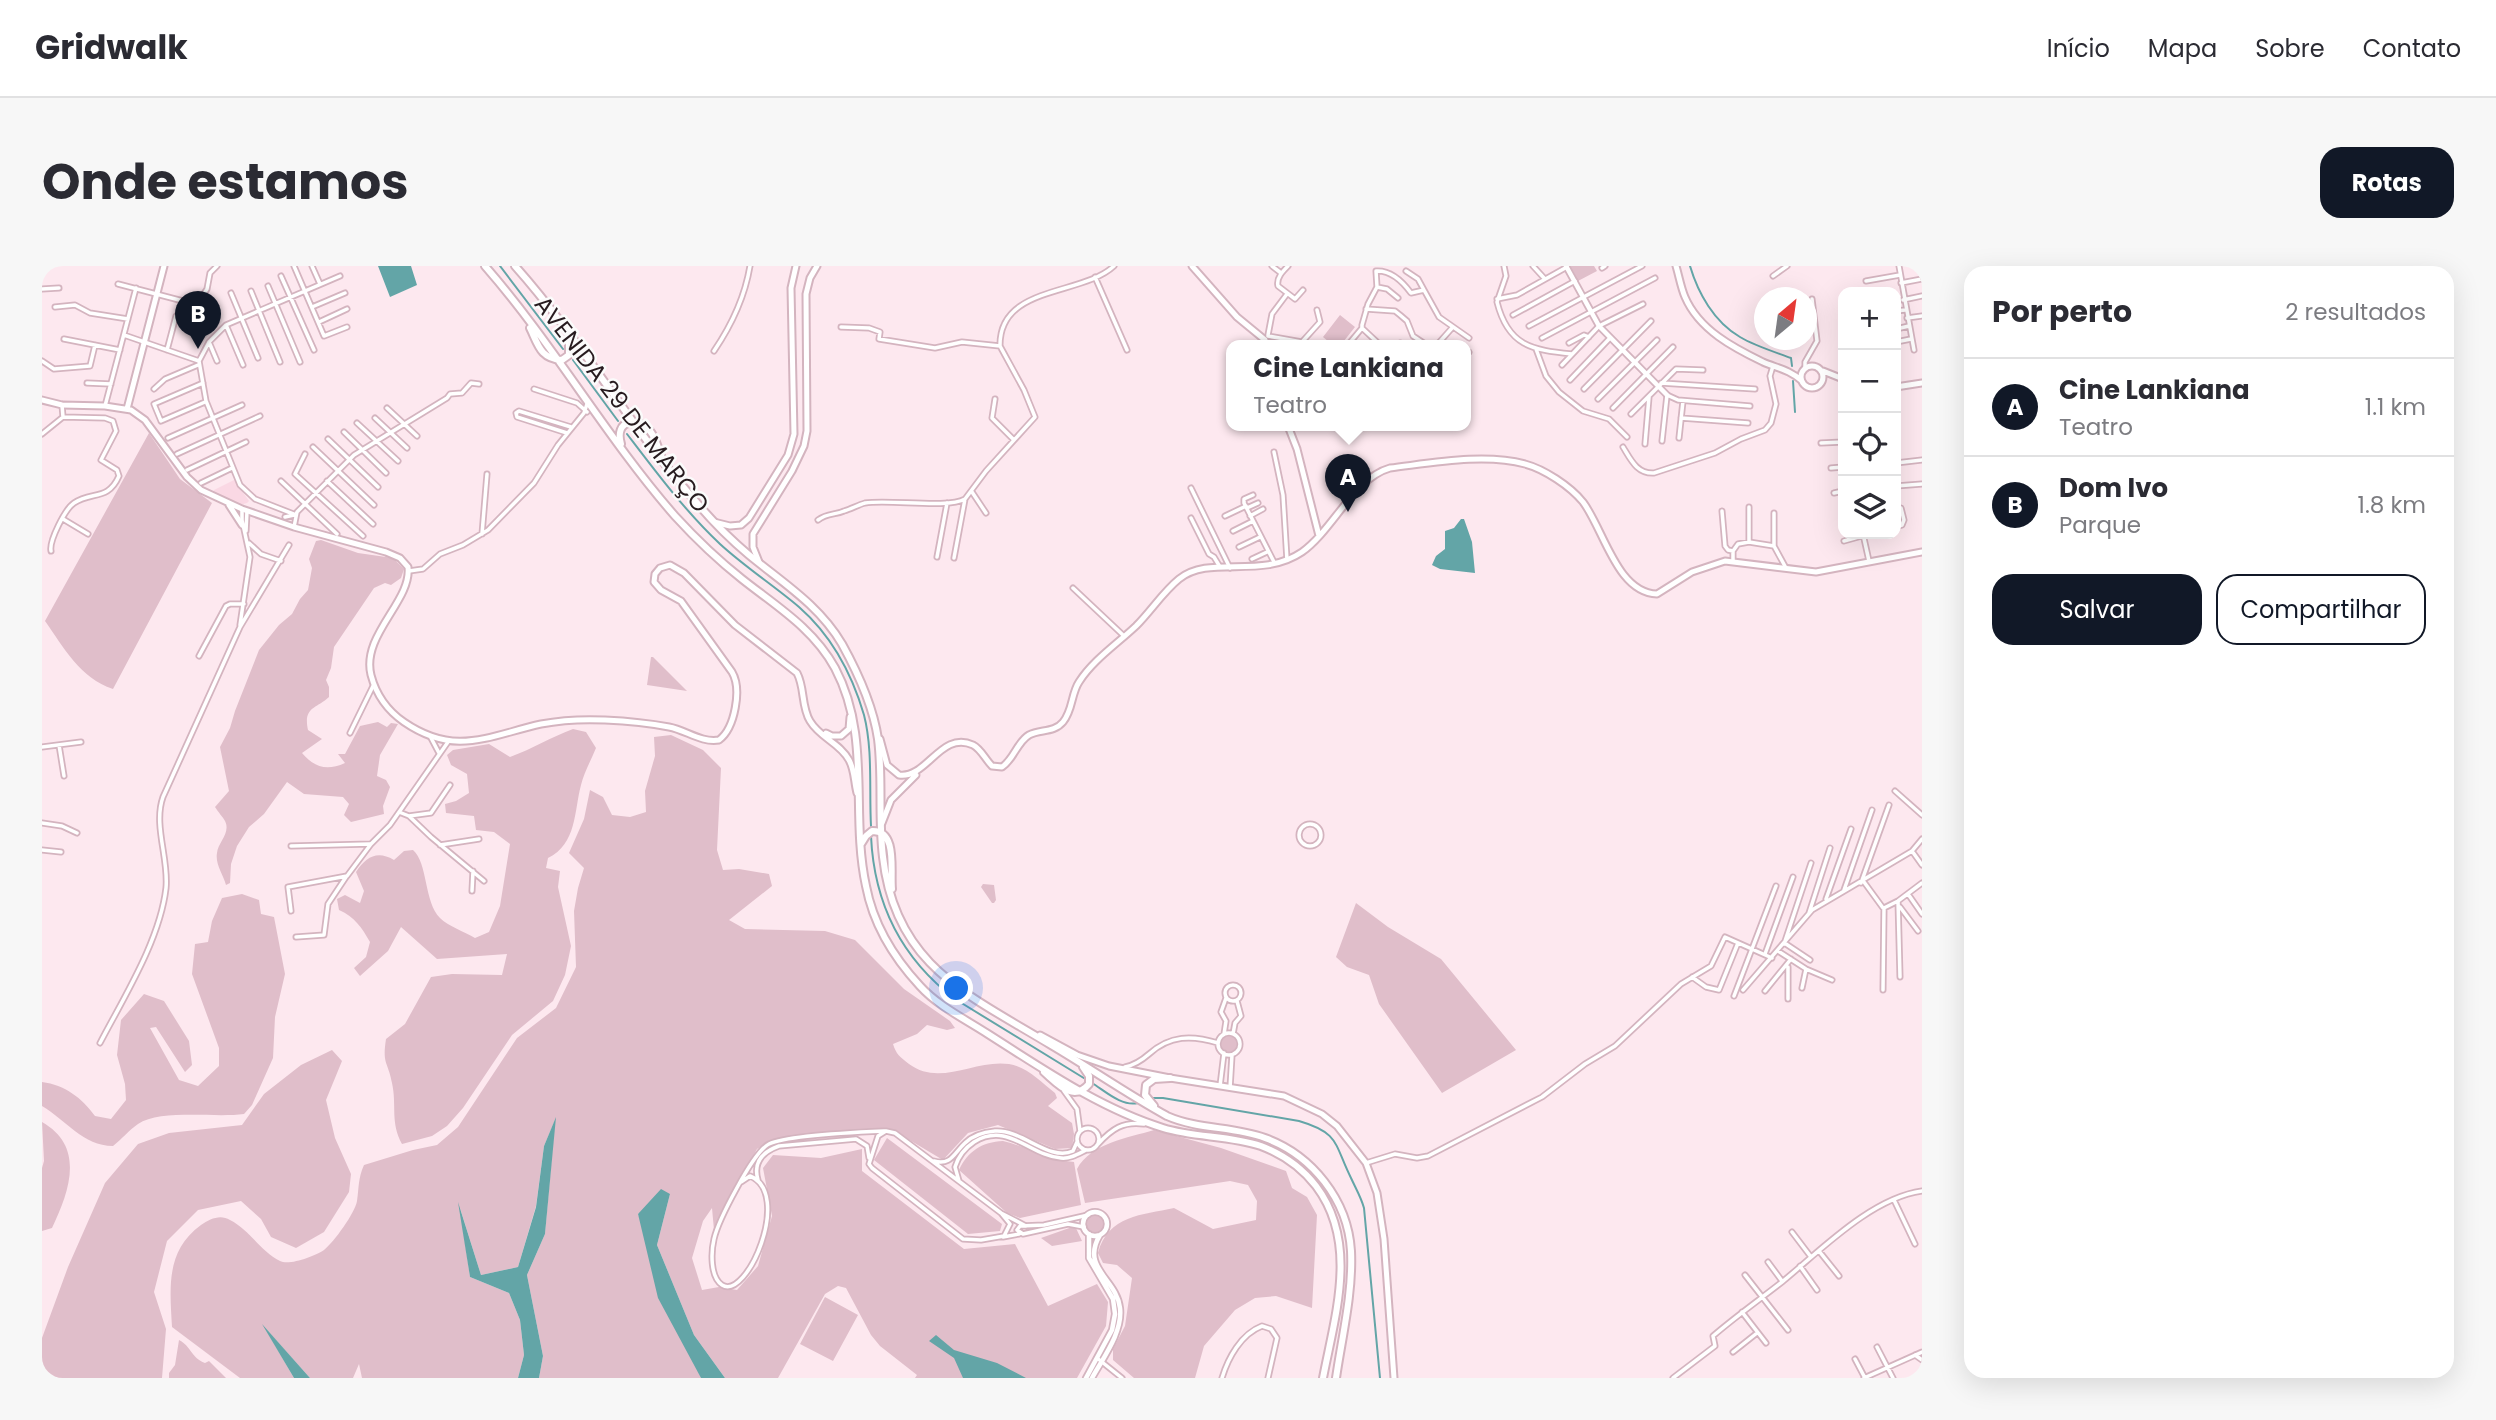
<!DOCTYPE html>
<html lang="pt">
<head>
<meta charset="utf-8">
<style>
	:root { --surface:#fff; --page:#f7f7f7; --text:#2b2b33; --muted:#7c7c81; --line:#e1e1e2; --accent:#111827 }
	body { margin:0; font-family:Poppins,sans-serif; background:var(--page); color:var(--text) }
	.controls { position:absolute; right:21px; top:21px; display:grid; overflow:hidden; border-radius:14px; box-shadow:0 7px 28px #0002 }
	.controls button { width:63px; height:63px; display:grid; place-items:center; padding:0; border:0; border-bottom:2px solid var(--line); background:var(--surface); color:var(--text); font:35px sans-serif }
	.compass { position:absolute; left:1712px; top:21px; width:63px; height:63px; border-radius:50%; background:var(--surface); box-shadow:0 7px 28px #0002; rotate:29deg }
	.you { position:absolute; left:915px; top:723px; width:24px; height:24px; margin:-18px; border:5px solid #fff; border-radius:50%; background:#1a73e8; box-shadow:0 0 0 10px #1a73e833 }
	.badge { display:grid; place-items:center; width:46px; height:46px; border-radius:50%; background:var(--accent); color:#fff; font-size:23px; font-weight:700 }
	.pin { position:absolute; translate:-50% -58px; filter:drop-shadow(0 2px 4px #0008) }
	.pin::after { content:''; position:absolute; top:37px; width:24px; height:21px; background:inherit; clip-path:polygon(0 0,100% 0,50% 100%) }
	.popup { position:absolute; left:1184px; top:74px; width:245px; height:91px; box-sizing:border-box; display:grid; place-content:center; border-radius:14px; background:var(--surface); filter:drop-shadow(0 2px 5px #0005); font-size:23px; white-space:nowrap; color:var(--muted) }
	.popup b { font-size:26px; color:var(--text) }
	.popup::after { content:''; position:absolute; left:50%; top:100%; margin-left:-14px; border:14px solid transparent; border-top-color:var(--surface) }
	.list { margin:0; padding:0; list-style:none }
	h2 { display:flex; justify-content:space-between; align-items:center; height:91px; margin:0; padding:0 28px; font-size:30px }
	h2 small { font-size:23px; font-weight:400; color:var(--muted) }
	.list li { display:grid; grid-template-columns:46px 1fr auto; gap:21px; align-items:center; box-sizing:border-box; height:98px; padding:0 28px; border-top:2px solid var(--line) }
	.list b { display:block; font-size:26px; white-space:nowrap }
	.list p { margin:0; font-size:23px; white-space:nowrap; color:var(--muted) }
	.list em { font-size:23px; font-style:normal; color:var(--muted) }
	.actions { display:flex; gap:14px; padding:21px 28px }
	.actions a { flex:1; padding:16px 0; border:2px solid var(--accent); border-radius:21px; text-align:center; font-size:24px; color:var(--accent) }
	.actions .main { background:var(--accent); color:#fff }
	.icon { flex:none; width:38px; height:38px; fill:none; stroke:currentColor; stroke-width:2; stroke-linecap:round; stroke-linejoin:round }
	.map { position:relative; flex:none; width:1880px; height:1112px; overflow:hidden; border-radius:21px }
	header { display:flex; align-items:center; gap:42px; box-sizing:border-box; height:98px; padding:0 35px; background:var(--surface); border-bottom:2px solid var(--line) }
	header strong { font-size:33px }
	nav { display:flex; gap:38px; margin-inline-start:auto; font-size:24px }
	.intro { display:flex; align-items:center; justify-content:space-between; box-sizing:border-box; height:168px; padding:0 42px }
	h1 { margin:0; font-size:49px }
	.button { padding:18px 32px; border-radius:21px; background:var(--accent); color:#fff; font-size:24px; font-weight:700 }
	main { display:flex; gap:42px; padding:0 42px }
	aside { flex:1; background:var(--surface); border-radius:21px; box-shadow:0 7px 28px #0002 }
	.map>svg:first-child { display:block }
	.built { fill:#fad8e4 }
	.green { fill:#e0beca }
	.water { fill:#63a5a7 }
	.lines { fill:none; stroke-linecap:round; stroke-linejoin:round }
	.stream { stroke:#63a5a7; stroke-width:2 }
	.minor-casing { stroke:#d4b4bf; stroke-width:7 }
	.tertiary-casing { stroke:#d4b4bf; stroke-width:8 }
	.secondary-casing { stroke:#d4b4bf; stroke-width:9 }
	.primary-casing { stroke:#d4b4bf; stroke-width:10 }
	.minor { stroke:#fff; stroke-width:3.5 }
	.tertiary { stroke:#fff; stroke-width:4.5 }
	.secondary { stroke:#fff; stroke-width:5 }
	.primary { stroke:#fff; stroke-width:6 }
	.labels { text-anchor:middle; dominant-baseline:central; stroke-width:5; stroke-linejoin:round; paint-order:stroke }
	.street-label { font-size:24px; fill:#271b1f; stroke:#fbfbfb }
</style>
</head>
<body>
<header>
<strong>Gridwalk</strong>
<nav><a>Início</a><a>Mapa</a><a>Sobre</a><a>Contato</a></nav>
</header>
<div class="intro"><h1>Onde estamos</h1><a class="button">Rotas</a></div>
<main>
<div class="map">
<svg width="1880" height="1112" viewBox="0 0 1880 1112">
	<rect width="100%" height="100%" fill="#fde8ef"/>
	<path class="built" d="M192,214L207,235L205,237L198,239L171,226L172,224Z"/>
	<path class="green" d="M1528,0H1552L1555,5L1536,15Z
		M1298,49L1313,61L1298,80H1292L1281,71Z
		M107,167L138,213L170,237L71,423C38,412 22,382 3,355Z
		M279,274L316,287L351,292L362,303L359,312L349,319L343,317L332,322L292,381L289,402L284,414L287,421V431C274,443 261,441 266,464L280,473L260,487C273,502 285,505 303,497L296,488H303L318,460L336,456L345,461L349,457L356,458L338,489L335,510L344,514L348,521L341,540L342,548L309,556L302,549L307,538L301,531L262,528L245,516L222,548L207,561L195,580L189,598L188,617L184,619C181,608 173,598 175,587C176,576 189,567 183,555C181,551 176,546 173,541L187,525L178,481L188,462L193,445L217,384L237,359L250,348L258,333L266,324L270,302L267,293L274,275Z
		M609,391H611L645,425L605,419Z
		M531,463L544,466L554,482C549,494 542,507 539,519C532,545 535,578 506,592L504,602L518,605L516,621L529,680L523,709L511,735L470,769L421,842L405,860L390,870L360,878C348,856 355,840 350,817C346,795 340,799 344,773L363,758L389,711L410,708L460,709L465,688L395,693L359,661L346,685L318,710L312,702L324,691L328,676C320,662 313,651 297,644L295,633L303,629L318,637L322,625L314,606C324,591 335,584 352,594L362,585L371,584C386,597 382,636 398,652C406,660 423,666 433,672L447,666L458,640L468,578L452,566L434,564L432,550L404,547L403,538L414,535L427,527L425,508L409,499L405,489L411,484L447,478L468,491C490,483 509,471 531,463Z
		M629,469L661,484L679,502L675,584L681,604L697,603L727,608L730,620L687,654L703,663L783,665L813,674L862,723L908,755L913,762L905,764L885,759L875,768L851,778C854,788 858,791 867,798C898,821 933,793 967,798C985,801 999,816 1013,827L1015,832L1006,840L1030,857L1032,868L1030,882L1013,883L956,859L926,867L901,894L849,863L727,876L715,883L672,964L670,942L661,955L650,992L660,1024L677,1021L695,1024L716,1000L730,950L721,902L731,889L779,892L820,883V905L922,983L973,978L1006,1040L1055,1018L1066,1036L1064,1060L1035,1112H873L875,1109L838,1080L829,1069L804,1022L796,1020L783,1028L736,1112H683L652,1069L615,979L628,928L596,948L659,1112H497L501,1090L485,1009L503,968L513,854L502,880L494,940L476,1001L439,1009L418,942L428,1011L467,1027L478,1054L482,1089L476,1112H320L317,1098L311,1112H268L223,1062L252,1112H198L130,1061C128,1023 123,985 159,959C168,953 178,948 188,954C208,964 219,986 238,995C247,1000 273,990 282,984C292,976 313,947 315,935C317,922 316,912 322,899L371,884L395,879L416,861L475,772L514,742L534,701L532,645L536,622L542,602L527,587L542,553L548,524L561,531L570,549L588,551L604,546L603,525L613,490L612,471Z
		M941,618L952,619L954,634L952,637H950L939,621Z
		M200,628L217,634L219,648L232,651L243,708L233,751L231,792L210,839L202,848C174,852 118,843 96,858C87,864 80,873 71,880C41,880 24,854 0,840V816C23,819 40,832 53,850L69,853L84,834L83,818L75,789L79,754L102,728L122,735L147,775L150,799L143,806L114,761L108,762L137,814L156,820L177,800V782L150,708L153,678L166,676L170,655L180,632Z
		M1314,637L1346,661L1399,693L1474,784L1400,827L1337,738L1327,709L1305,701L1294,691Z
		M1179 778a8 8 0 1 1 16 0a8 8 0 1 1-16 0Z
		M290,784L300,795L284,834L293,872L309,908L307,926L282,966L254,982L229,971L219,953L199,935L156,944L125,975L112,1026L124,1063L120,1112H0V1072L26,1001L63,917L96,878L127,867L200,859L222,828L259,799Z
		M0,856C44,881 27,926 10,962L0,965V902L2,895Z
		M1112,864L1179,882L1244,905L1250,922L1265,931L1275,949L1270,1042L1234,1030L1213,1032L1193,1044L1162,1080L1153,1112H1092L1071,1094V1083L1083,1060L1090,1012L1075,999L1061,997L1056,987C1066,949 1100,949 1132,942L1171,963L1214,954L1215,935L1206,919L1188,915L1043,937L1035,903C1049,877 1086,872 1112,864Z
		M845,872L960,958L958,965L926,968L832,894Z
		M961,875C986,881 1007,894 1032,896L1039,939L978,952L965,947L917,904C926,885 940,876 961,875Z
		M1044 958a9 9 0 1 1 18 0a9 9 0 1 1-18 0Z
		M1033,960L1040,975L1010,980L999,972Z
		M783,1031L816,1049L791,1095L758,1078Z
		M137,1074C150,1081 149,1092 163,1097L167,1095L184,1112H127V1107L133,1099Z"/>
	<path class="water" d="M336,0H369L375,19L348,31Z
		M1419,253H1422L1430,276L1433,307L1398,303L1390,299L1394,290L1403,283V265L1412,262Z
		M514,851L503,968L485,1009L501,1090L497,1112H476L482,1089L478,1054L467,1027L428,1011L416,936L439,1009L476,1001L494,941L502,880Z
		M619,923L628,928L615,979L652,1069L683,1112H659L616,1032L596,948Z
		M220,1058L268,1112H252Z
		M894,1069L912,1084L955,1097L984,1112H921L912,1092L887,1075Z"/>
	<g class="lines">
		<path class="stream" d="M458,0L521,83
			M1648,0C1656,27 1672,56 1698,71C1713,80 1733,86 1749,92L1750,100
			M531,94L576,155
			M1751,115L1753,146
			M585,168C614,206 643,245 678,278C703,301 731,319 757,341C789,369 810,408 822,449C831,484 827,524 829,560
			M829,570C832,637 859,692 913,733L1045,814
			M1050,817C1063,825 1080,841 1096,837
			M1111,832H1121L1257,855C1298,867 1292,878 1309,912C1314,923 1319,931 1322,942L1338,1112"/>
		<defs>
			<path id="minor" d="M252,0L282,70L305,61
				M270,0L278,18
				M1230,0L1239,7
				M1246,0C1241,5 1234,12 1236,20L1253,33L1261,24
				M1462,0L1464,10L1455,36C1466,80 1490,84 1530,88
				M1491,0L1502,12
				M1857,0L1872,84
				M1560,2L1563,0
				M1364,5L1376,13L1382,24
				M239,10L272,84
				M1731,10L1745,0
				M1053,11L1085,84
				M1824,15L1858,9
				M1859,17L1880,13
				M76,18L141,35
				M226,20L258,96
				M1335,21L1345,23L1356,32
				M0,23L17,22
				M209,25L238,96
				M189,27L216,92
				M1455,33L1475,29L1525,1
				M1861,34L1880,30
				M13,41L33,39L48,47L86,53
				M270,41L303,27
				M1324,43L1353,45L1358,49L1365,55L1371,70L1386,80
				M1854,45L1863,44
				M1471,49L1533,15
				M1865,52L1880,50
				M277,56L305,43
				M184,59L201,99
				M1487,60L1600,0
				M799,61L827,62L838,66L837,73L893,82L920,76L958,80
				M1854,63L1867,60
				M82,69L157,95
				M1226,69L1230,48L1245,28
				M1226,70L1260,76L1278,56L1275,44
				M1500,72L1613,12
				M22,73L78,84
				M167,76L175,95
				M1335,76L1320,62V59L1326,38L1335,21L1334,5C1349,4 1361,16 1369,27L1382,24L1397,51L1427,72
				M1854,76L1869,73
				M1527,77L1542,69L1547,71
				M1305,80L1320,62
				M1353,80L1358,77L1364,80
				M1394,80L1410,62
				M1494,83L1504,110L1517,126L1541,145L1567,153L1585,171
				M125,84L134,50L159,32L165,23L168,7L175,0
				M672,85C689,60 703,30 708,0
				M1423,87L1427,86
				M0,95L12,103L48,100L53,79
				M1520,99L1557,60L1601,38
				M1763,103V96L1775,75L1770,33
				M1528,114L1568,72
				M45,117L69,118
				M1619,117L1713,123
				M112,123L123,113L156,99
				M492,123L535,137L545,146
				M1542,123L1609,55
				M953,133L950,152L972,174
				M1556,133L1615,74
				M63,140L94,22
				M345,142L375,170
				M1571,142L1631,81
				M1589,148L1634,103L1661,104
				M333,152L365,182
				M1639,152L1706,157
				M119,155L112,138L161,117
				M119,155L163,136
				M315,157L356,195
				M302,166L344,207
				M525,167L475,151L474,147L477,145L529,161
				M0,168L21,151L20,139
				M126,172L200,139
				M1637,172L1641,135
				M286,173L336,221
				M1620,175L1625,129L1636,134L1708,140
				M1779,177L1801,176
				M1603,178L1607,131
				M271,181L332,239
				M1581,181C1589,194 1595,208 1612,207L1673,187L1699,173L1723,164L1729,157L1734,138L1728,110L1731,100
				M1232,186L1241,229L1245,294
				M135,188L218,150
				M263,188L253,208L321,270
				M1854,197L1880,194
				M1789,202L1801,201
				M145,204L204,176
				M239,215L295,268
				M285,215L331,258
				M159,217L190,202
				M1854,220L1880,218
				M1149,222L1188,302
				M930,226L944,247
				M1792,227L1801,225
				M1211,229L1202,233V237L1232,296
				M1707,241V276
				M1205,242L1216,237
				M1854,242H1859L1862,254L1860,259L1854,261
				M1680,245L1683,280L1686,284L1691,285
				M1732,247V280
				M254,249L213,233L198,219L164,135L157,95L167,76L184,59L298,10
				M1183,250L1204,240
				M1208,250L1221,243
				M243,251L252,249
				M1149,252L1167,288L1172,291L1178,301
				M21,253L46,268
				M776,254C785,247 793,249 802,245C809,243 816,239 823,237C848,233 905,243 923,233
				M252,261L255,246L312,189L405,132L408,128L420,127L429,117L437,118
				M204,265L205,245
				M1191,265L1211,255
				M440,268L445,208
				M1821,268L1827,295
				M1802,275L1827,268
				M207,277L219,288L239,295
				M1197,281L1218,271
				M9,285C7,275 23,243 32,237C50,225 66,235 77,210L75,204L59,194L74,165L71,155L63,152L21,151
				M895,291L905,237
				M912,292L923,233L944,205L993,151L982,124L958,80C957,19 1040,30 1072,0
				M1210,293L1225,286
				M1691,295V285L1696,278L1707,276L1732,280L1744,302
				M367,305L381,303L398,288L421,279L446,264L492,217L516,179L542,147L545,138
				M1031,322L1082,370
				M198,359L208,291L200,254V243
				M157,390L184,340L188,338H202
				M308,467L332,418
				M388,470L397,487
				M17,479L22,510
				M0,481L39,476
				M1853,525L1880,549
				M357,546L367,550L389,571L442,615
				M367,550L389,547L408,519
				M0,557L20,560L35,567
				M1257 569a11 11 0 1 1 22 0a11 11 0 1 1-22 0Z
				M398,579L437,573
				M249,580L328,578
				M0,584L19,586
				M1870,585L1880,599
				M1822,616L1841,642
				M1819,617L1847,539
				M1802,624L1830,544
				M430,625L431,605
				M1866,628L1880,648
				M1784,633L1809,563
				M1856,635L1858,711
				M1858,641L1876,665
				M1842,642L1856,635L1880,617
				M249,645L246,621L305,610L329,578L348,559L406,476
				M1767,647L1788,582
				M254,671L282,669L286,638L304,611
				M1742,678L1769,597
				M1744,678L1768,694
				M1736,685L1764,703L1790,714
				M1723,688L1751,611
				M1746,701V733
				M1650,711L1664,721L1677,724L1696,677
				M1183 727a8 8 0 1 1 16 0a8 8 0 1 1-16 0Z
				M1760,722L1764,703
				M1701,724L1770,644L1870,585L1880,573
				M1841,724L1842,642
				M1723,725L1749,693
				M1692,730L1734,620
				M1176 778a11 11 0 1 1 22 0a11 11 0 1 1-22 0Z
				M1182,768L1184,755L1179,746L1184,732
				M1191,768L1193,757L1199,750L1195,735
				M58,777C82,731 118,674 124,622C127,593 111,559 121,531L198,361L247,279
				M1083,801C1093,799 1099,795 1107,788C1128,769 1150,769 1176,777
				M1178,820L1182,787
				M1188,822L1190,789
				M1022,825L1035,843L1038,865
				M1035 873a11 11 0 1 1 22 0a11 11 0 1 1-22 0Z
				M1056,878C1070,863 1081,855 1102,858
				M892,895C909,900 912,887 923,877C931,869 942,866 953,865C980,863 1007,896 1031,885L1035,876
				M1324,897L1353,888L1375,892L1386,890L1500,831L1543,798L1573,780L1639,718L1669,700L1683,671L1730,692
				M716,914C711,897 720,886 737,880L814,873L825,880L827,892
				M917,915L913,901C916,891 923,882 932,876C966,855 988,890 1019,892C1028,893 1036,888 1044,884
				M699,916L708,910C751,927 705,1035 680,1019C668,1011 669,986 672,973C676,955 711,886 727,878C746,869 821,866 844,865
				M1852,934L1873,978
				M959,947L968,958L962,970L939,974L921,973L830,902L827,898L836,870L844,865L853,867L959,947L984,960
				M1042,961L1026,958L981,968L975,964L978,960L1002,959L1046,949
				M1750,966L1769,991
				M961,971L977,968
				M1777,985L1797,1010
				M1726,996L1740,1015
				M1758,1000L1775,1024
				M1703,1009L1746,1064
				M1700,1046L1724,1077
				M1835,1081L1851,1112
				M1691,1086L1715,1067
				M1873,1089L1880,1094
				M1055,1092L1080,1112
				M1813,1093L1823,1112
				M1180,1112C1186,1092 1199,1068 1220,1060L1229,1063L1235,1072L1226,1112
				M1631,1112L1673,1080L1671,1070C1693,1051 1717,1034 1740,1016C1778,985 1829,932 1880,925
				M1822,1112L1880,1086"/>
			<path id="tertiary" d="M1524,0L1557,60L1625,129
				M1041 958a12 12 0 1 1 24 0a12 12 0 1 1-24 0Z
				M1044,1112L1070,1064L1073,1048L1071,1033L1047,992V968
				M1050,1112C1061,1092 1081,1066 1078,1042C1075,1013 1038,1002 1058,969"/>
			<path id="secondary" d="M1150,0L1195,51L1223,74L1226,80
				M1634,0C1637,10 1639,22 1643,31C1657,64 1692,82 1721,96C1735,102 1748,104 1760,115
				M1759 111a11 11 0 1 1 22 0a11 11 0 1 1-22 0Z
				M1781,105L1801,113
				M1854,121L1880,117
				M0,134L20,139L63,140L89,144L103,154L145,211L159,224L200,243L252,261L344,286L358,292L366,301C370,335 319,369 329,409C334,428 346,445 362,456C413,491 446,470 499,458C520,454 542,453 563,454C584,455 606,457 627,461C644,464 659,477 677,474C693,462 700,423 690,406L639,335L619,324L612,316L613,308L618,302L628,299L642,307L693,359L755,407C763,422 759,440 768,455C778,472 798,477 807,494C813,505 812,516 815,527
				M85,143L122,0
				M1246,160L1255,183L1277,270
				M187,239L200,259
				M672,256L688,260L699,259L707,252L746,189L752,168L749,22L754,0
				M717,296L711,281V268L750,205L762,180L765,165L764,28L768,12L775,0
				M784,467L790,470H799L807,463L808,451
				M838,473L845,499L857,509C885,513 899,464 931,479C939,483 943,493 950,500L960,501C972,493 975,476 987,469C998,463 1012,467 1021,456C1031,444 1029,428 1037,416C1051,394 1075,378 1094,360C1109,345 1121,326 1137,313C1168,288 1219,314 1260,286C1291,264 1312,212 1348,202C1390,197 1442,187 1483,198C1502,203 1528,220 1541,236C1562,264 1575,327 1615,328L1650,306L1683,295L1774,306L1880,286
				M840,557L849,534L874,509
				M998,769L1035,789L1067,800L1128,812L1242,830L1280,848L1295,860L1324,897L1335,927L1342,973L1352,1112"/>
			<path id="primary" d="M443,0C512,79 564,171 633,250C654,273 676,294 700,313C734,340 771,362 793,402C830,472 808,546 824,620C831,657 852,692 878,720C896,740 923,753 946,768C1001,803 1059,843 1121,862C1153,872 1187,869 1219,880C1240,888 1260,902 1274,920C1317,977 1293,1049 1281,1112
				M473,0C539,74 589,162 655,237C671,256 688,273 707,289C741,317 777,339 800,378C816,407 831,439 836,473C841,512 836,552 841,591C853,700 927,729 1009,779C1048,802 1085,828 1125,850C1157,864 1191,860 1223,872C1270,889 1306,934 1309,985C1311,1027 1300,1071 1294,1112
				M488,62C496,78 498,93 520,94L527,89V72
				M579,178C572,154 595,150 608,165C614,172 616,183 620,192
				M819,578L824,570L830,565C856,564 848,605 850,623
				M1002,806C1015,817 1031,837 1047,818V810L1041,801
				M1112,840L1103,829L1104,819L1112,813L1128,812"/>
		</defs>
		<use href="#minor" class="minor-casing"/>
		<use href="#tertiary" class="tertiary-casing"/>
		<use href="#secondary" class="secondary-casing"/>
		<use href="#primary" class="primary-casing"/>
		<use href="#minor" class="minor"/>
		<use href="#tertiary" class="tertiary"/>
		<use href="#secondary" class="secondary"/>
		<use href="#primary" class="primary"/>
	</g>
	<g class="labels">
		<g class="street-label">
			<text transform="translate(580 138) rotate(52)">AVENIDA 29 DE MARÇO</text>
		</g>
	</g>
</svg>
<div class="controls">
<button>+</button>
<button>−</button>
<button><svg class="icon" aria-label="locate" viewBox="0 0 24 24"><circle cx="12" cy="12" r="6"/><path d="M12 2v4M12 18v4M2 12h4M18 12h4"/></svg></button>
<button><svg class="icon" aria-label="layers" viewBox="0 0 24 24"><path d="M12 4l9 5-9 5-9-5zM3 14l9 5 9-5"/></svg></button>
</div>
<svg class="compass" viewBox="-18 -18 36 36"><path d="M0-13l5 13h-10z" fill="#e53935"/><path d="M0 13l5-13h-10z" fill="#7c7c81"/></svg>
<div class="you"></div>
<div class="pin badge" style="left:1306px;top:246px">A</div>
<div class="popup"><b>Cine Lankiana</b>Teatro</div>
<div class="pin badge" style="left:156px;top:83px">B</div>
</div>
<aside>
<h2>Por perto<small>2 resultados</small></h2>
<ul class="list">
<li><span class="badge">A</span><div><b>Cine Lankiana</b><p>Teatro</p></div><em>1.1 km</em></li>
<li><span class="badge">B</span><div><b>Dom Ivo</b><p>Parque</p></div><em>1.8 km</em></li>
</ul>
<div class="actions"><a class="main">Salvar</a><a>Compartilhar</a></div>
</aside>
</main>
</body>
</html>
